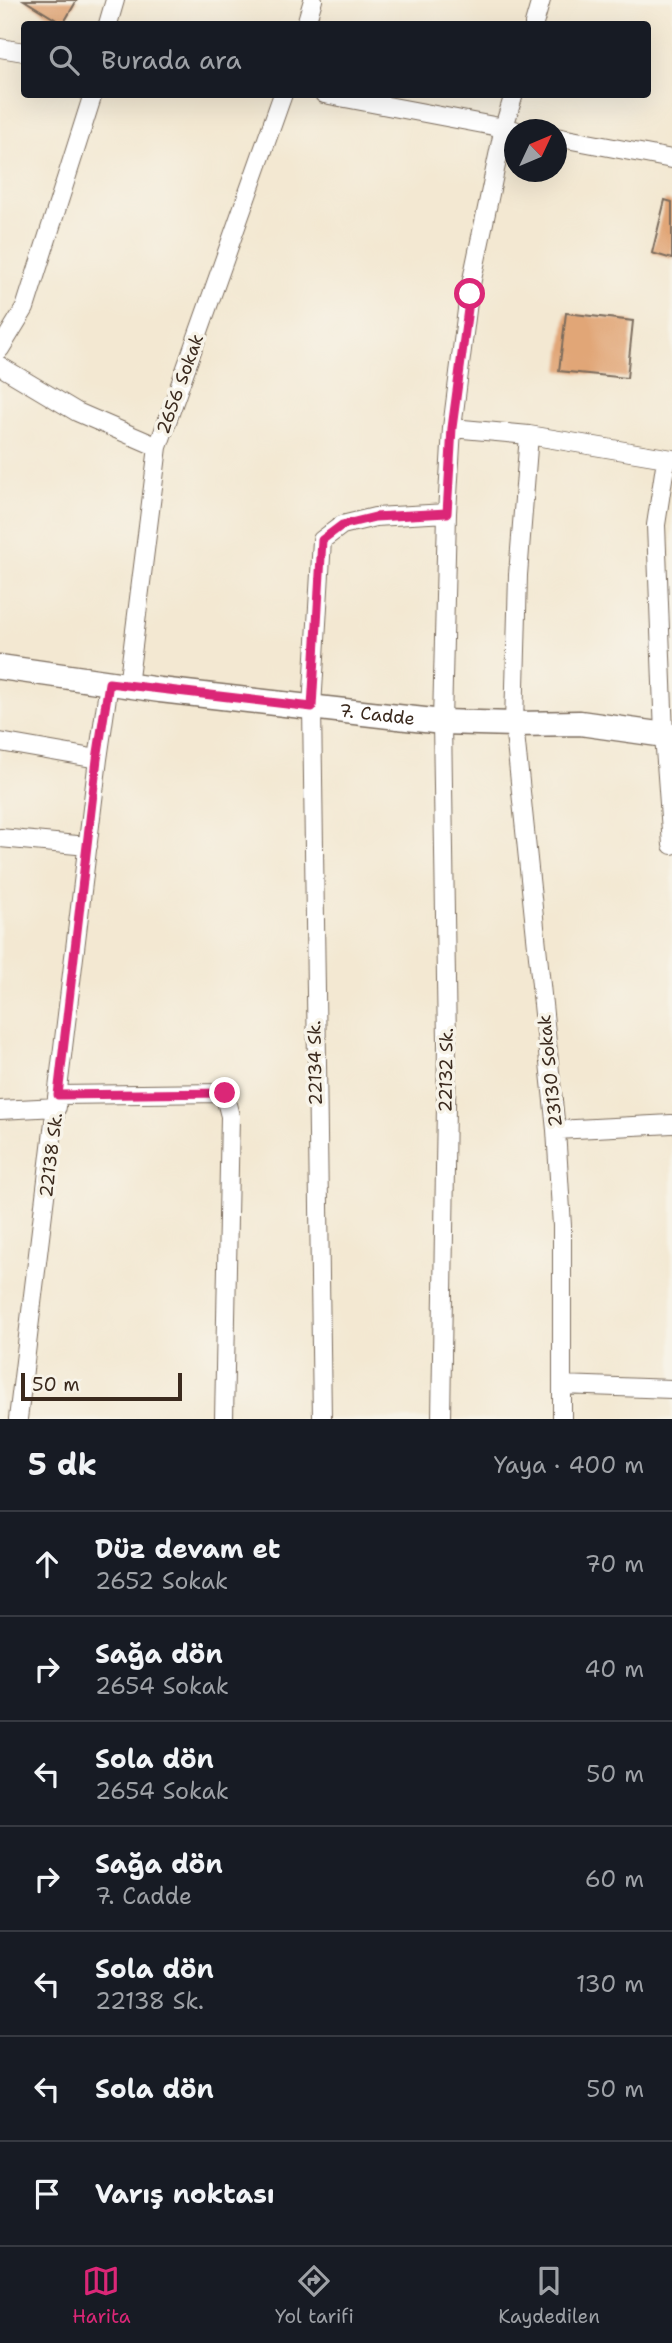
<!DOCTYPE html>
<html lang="tr">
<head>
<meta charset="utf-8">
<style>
	:root { --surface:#171b24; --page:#20242c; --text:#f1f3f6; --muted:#9ea1a6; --line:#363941; --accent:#db2777 }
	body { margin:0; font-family:"Shantell Sans",sans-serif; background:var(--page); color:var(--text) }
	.compass { position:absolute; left:504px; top:119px; width:63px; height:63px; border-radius:50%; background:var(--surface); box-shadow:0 7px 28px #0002; rotate:46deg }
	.scale { position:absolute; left:21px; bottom:18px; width:161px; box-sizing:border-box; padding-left:7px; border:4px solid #3b2a1e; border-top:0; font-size:19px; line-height:24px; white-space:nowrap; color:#3b2a1e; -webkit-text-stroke:5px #f7f3e8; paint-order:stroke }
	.stop { position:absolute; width:21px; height:21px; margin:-16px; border:5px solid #db2777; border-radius:50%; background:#fff }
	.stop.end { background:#db2777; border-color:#fff; box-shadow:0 2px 7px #0008 }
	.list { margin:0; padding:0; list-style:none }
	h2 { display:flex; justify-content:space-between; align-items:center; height:91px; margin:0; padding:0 28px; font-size:30px }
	h2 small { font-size:23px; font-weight:400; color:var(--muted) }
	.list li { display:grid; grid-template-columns:46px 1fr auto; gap:21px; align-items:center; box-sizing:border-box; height:105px; padding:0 28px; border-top:2px solid var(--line) }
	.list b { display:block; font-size:26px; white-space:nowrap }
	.list p { margin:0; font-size:23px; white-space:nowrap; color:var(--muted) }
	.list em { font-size:23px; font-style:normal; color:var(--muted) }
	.icon { flex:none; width:38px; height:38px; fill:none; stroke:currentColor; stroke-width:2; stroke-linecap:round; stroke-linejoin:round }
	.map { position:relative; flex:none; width:672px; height:1419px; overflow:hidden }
	.search { position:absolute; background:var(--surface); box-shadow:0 7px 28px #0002; left:21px; right:21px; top:21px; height:77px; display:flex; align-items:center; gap:18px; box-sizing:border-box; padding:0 24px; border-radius:7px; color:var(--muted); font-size:26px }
	.sheet { height:826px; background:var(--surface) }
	nav { display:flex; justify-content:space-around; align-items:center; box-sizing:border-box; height:98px; border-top:2px solid var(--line); background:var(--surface); font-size:19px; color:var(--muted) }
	nav a { display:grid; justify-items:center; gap:4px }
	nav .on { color:var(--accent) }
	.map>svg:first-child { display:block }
	.building { fill:#e1a677 }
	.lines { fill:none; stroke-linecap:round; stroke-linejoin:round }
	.street-casing { stroke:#7b6c5d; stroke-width:20 }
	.secondary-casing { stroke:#7b6c5d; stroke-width:27 }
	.street { stroke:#fff; stroke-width:18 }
	.secondary { stroke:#fff; stroke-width:24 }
	.route { stroke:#db2777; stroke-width:9 }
	.labels { text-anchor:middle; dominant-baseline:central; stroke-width:7; stroke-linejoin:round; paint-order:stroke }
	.street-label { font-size:18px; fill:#3b2a1e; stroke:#f7f3e8 }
</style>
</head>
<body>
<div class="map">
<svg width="672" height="1419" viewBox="0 0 672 1419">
	<rect width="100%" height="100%" fill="#f7f3e8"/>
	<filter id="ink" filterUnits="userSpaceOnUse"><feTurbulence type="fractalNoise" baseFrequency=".0143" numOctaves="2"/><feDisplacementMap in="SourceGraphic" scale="14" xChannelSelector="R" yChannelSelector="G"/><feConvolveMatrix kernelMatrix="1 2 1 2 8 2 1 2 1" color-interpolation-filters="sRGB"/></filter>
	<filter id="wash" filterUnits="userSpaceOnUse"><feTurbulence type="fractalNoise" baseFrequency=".00686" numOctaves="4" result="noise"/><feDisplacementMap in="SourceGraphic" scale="28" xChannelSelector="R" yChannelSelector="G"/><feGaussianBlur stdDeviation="1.57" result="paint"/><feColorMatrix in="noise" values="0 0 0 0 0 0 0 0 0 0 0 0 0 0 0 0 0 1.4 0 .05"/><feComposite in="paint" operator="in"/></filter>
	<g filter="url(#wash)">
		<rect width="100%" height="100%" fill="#f3e8d2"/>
		<g id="blocks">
			<path class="building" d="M24,0H77L63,24Z
				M665,200L672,202V259L652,253Z
				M566,313L633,321L627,378L559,371Z"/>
		</g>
	</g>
	<g filter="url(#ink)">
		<use href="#blocks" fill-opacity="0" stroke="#7b6c5d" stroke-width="2"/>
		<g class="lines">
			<defs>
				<path id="street" d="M108,24L115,0
					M306,24L313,0
					M534,24L541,0
					M0,48L24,52
					M324,94L515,130
					M556,137L672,159
					M0,349L25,308L93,94
					M0,366L77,412L158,447
					M452,428L529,435L672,459
					M529,435L518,575L514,724L556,1130L562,1226V1419
					M666,459L656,525L664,735L672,845
					M128,686L158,447L283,94
					M0,742L98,759
					M0,838L88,846
					M58,1095L224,1093L230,1116L224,1419
					M0,1110L57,1107
					M556,1130L672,1124
					M562,1385L672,1389
					M18,1419L98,759L109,683
					M322,1419L312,707L322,540L342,525L375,517L447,513
					M441,1419L447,1043L442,722L447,513L452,428L469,294L504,127L514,94"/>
				<g id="secondary">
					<path id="s1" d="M0,667L160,690L442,722L514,724L580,723L672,736"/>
				</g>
			</defs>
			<use href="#street" class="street-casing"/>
			<use href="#secondary" class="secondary-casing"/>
			<use href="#street" class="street"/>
			<use href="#secondary" class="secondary"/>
		</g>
	</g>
	<g class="lines" filter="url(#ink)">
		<path class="route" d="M225,1093L58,1095L97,759L109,683L312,707L322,540L342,525L375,517L447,513L452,428L470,294"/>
	</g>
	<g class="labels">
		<g class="street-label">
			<text transform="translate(180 384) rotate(-70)">2656 Sokak</text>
			<text stroke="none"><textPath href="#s1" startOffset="380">7. Cadde</textPath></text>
			<text transform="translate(315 1063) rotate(-91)">22134 Sk.</text>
			<text transform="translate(446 1070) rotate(-89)">22132 Sk.</text>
			<text transform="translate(550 1071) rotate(-96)">23130 Sokak</text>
			<text transform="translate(51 1155) rotate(-83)">22138 Sk.</text>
		</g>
	</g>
</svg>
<svg class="compass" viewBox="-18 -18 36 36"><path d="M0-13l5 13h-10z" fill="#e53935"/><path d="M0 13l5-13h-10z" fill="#9ea1a6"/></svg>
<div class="scale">50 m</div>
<div class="stop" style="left:470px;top:294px"></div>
<div class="stop end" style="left:225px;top:1093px"></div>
<div class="search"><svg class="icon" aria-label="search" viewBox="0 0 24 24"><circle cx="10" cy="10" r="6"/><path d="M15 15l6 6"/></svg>Burada ara</div>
</div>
<section class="sheet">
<h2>5 dk<small>Yaya · 400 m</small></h2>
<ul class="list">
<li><svg class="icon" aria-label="ahead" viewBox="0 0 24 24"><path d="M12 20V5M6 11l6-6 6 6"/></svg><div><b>Düz devam et</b><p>2652 Sokak</p></div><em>70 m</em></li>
<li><svg class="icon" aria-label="right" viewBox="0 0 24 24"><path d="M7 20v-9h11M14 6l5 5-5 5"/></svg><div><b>Sağa dön</b><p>2654 Sokak</p></div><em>40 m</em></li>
<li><svg class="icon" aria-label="left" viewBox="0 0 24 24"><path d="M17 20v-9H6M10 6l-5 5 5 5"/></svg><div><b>Sola dön</b><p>2654 Sokak</p></div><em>50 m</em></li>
<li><svg class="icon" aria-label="right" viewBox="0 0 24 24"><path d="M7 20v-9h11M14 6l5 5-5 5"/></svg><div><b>Sağa dön</b><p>7. Cadde</p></div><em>60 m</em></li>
<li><svg class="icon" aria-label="left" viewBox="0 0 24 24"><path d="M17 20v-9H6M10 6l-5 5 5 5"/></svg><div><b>Sola dön</b><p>22138 Sk.</p></div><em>130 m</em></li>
<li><svg class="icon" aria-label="left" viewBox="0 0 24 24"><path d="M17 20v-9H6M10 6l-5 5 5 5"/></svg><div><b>Sola dön</b></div><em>50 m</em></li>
<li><svg class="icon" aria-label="arrive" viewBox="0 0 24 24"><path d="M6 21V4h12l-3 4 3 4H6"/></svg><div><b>Varış noktası</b></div></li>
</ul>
</section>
<nav>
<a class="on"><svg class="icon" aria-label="map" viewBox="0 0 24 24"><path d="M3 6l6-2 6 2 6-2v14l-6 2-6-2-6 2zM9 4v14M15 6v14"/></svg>Harita</a>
<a><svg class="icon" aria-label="directions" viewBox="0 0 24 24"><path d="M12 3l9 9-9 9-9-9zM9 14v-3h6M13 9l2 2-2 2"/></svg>Yol tarifi</a>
<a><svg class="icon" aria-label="saved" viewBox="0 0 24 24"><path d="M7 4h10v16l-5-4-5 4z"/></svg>Kaydedilen</a>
</nav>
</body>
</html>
